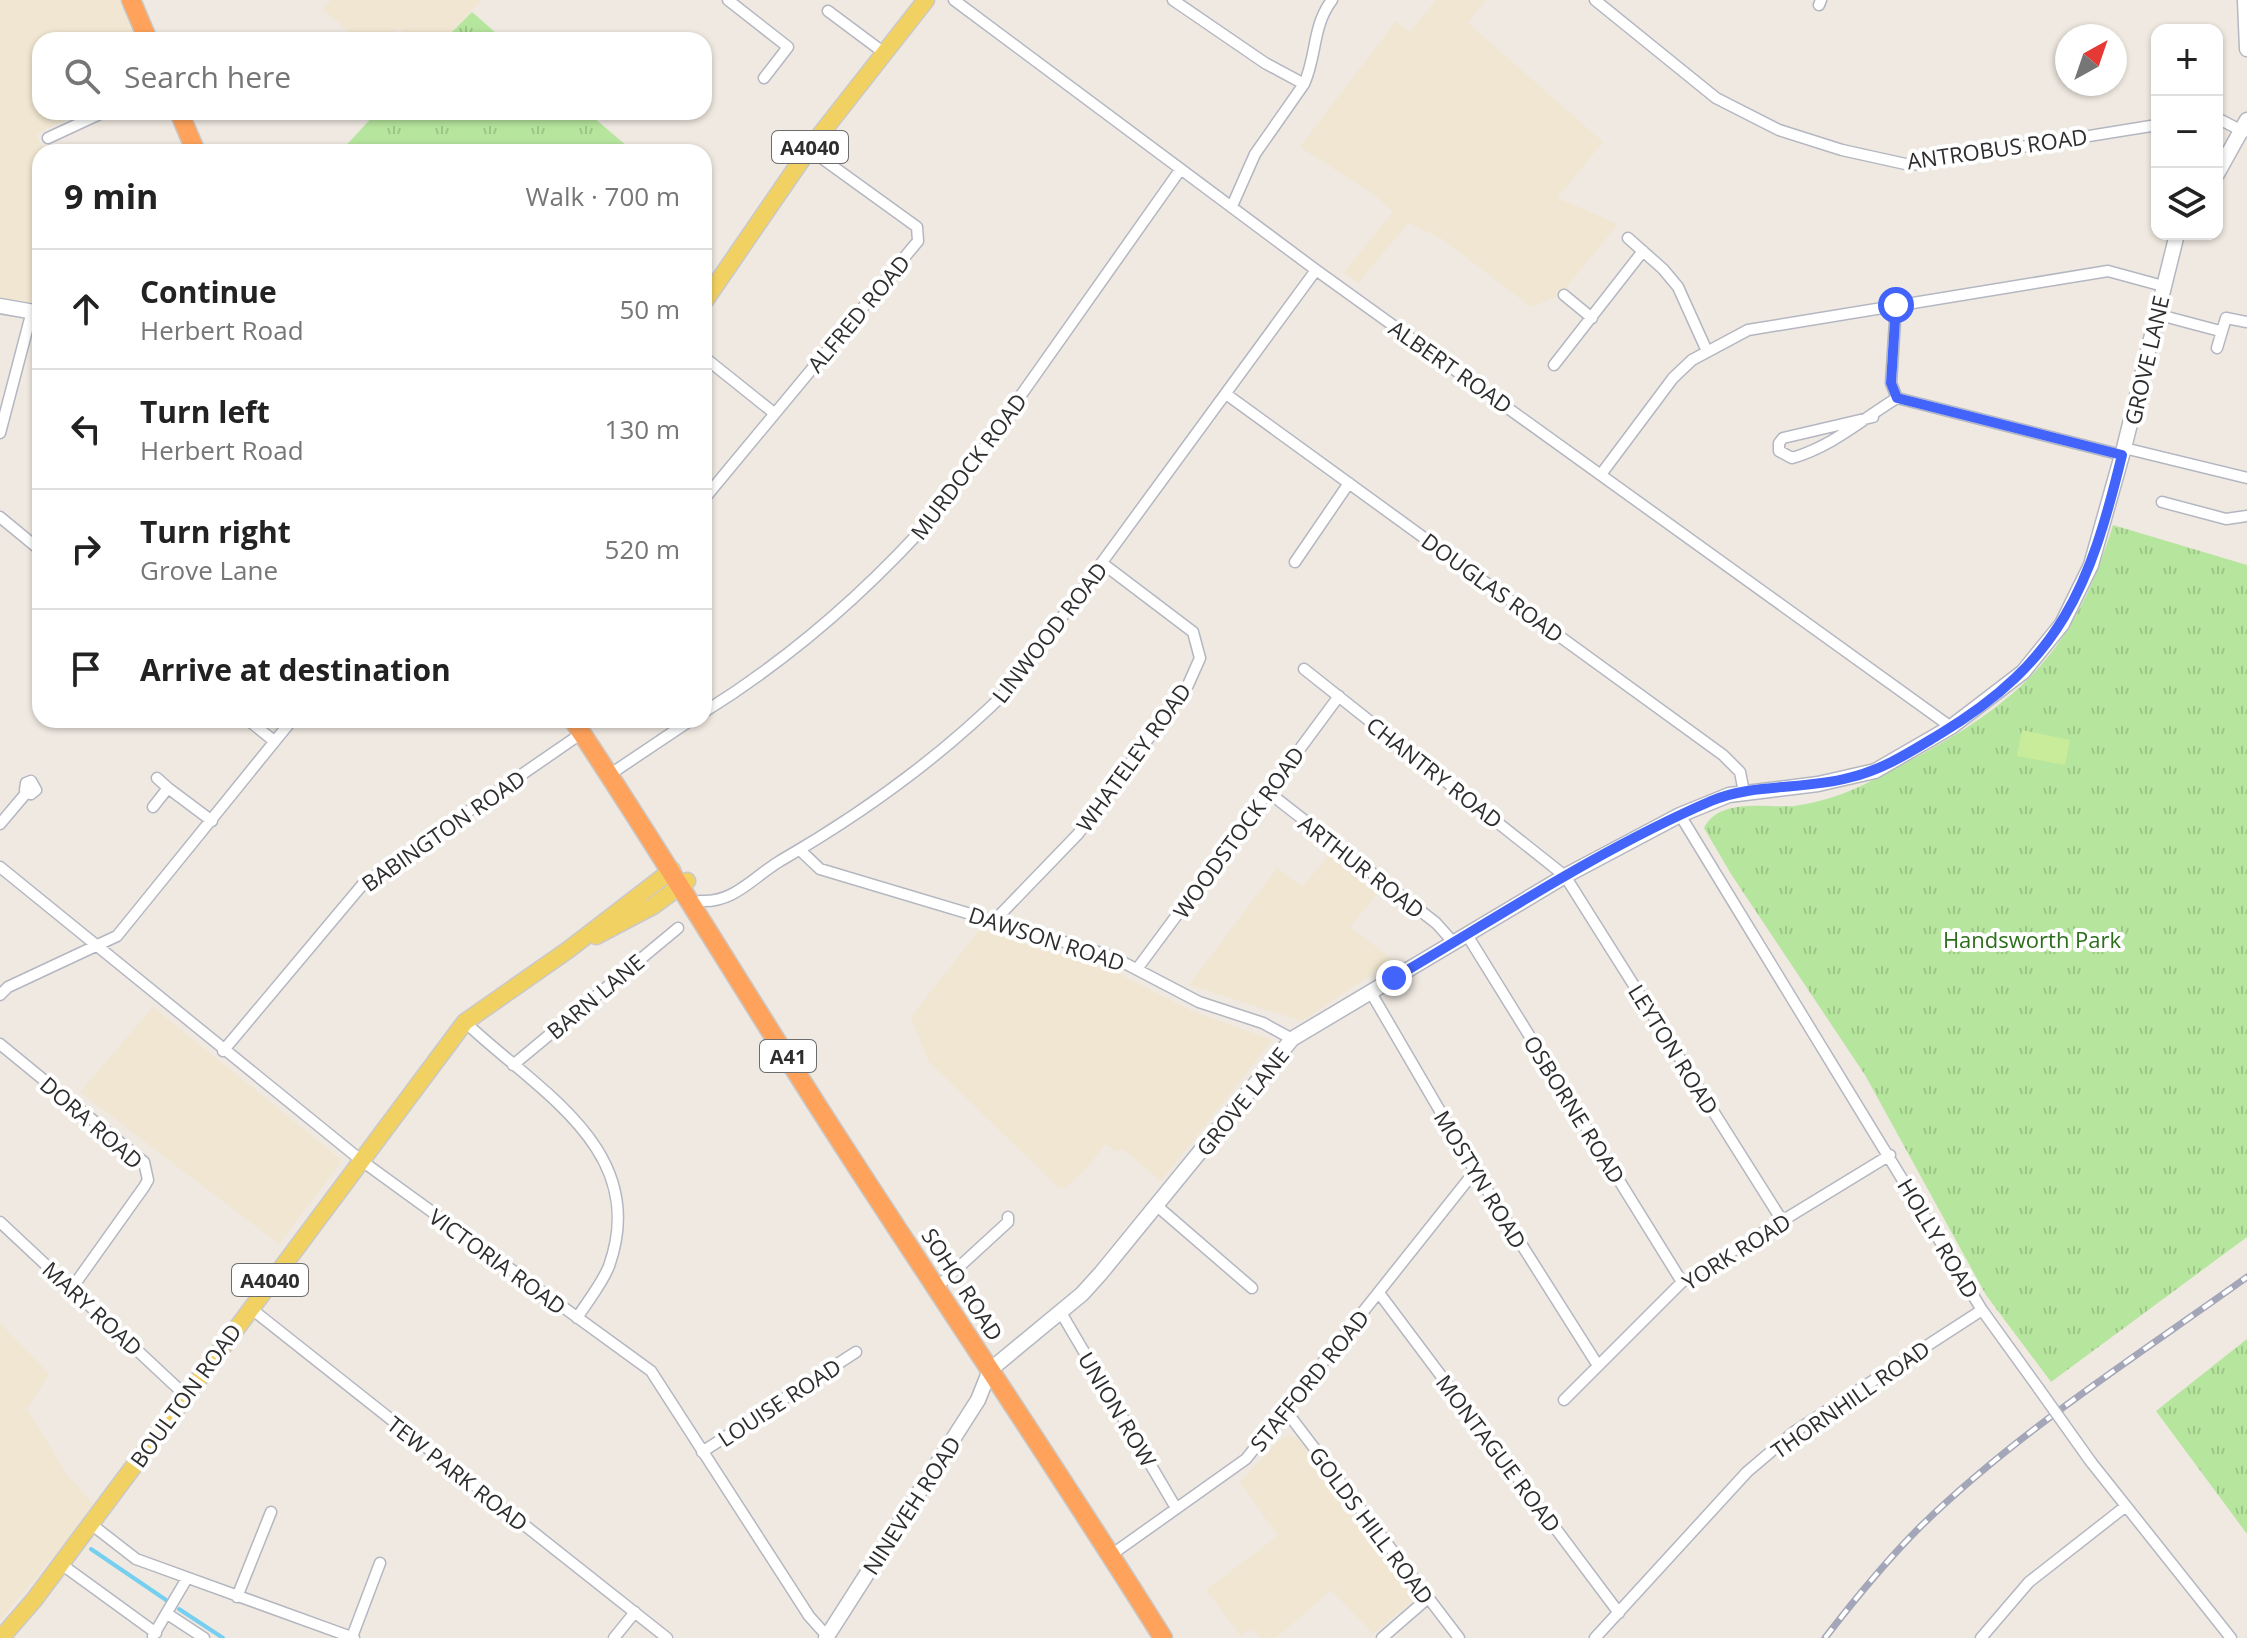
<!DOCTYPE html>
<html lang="en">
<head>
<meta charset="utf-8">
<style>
	:root { --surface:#fff; --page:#f6f6f6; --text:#222; --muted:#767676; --line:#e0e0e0 }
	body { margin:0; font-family:"Open Sans",sans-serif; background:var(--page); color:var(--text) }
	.controls { position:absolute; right:24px; top:24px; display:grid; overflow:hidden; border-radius:16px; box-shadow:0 2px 6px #0004 }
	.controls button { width:72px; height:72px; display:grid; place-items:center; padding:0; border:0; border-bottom:2px solid var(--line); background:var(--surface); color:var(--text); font:40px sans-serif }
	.compass { position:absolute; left:2055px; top:24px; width:72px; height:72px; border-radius:50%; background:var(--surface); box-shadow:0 2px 6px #0004; rotate:40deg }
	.stop { position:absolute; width:24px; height:24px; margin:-18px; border:6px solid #4264fb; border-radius:50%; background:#fff }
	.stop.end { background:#4264fb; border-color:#fff; box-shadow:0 2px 8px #0008 }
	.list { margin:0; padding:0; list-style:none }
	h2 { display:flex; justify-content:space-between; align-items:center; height:104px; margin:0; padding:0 32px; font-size:34px }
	h2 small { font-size:26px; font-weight:400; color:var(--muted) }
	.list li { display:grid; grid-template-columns:52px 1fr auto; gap:24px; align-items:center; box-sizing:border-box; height:120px; padding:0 32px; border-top:2px solid var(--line) }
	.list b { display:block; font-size:30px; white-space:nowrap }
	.list p { margin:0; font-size:26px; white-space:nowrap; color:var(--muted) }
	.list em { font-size:26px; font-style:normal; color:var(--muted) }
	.icon { flex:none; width:44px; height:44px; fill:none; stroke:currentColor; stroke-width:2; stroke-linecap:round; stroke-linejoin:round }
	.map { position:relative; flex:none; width:2247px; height:1638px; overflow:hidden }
	.search { position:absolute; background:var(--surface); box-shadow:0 2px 6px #0004; left:32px; top:32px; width:680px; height:88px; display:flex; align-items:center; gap:20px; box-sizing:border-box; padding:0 28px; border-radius:24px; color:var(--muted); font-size:30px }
	.panel { position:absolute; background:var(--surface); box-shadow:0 2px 6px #0004; left:32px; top:144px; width:680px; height:584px; border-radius:24px }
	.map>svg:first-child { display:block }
	.education { fill:#f0e6d1 }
	.park { fill:url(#park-tufts) }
	.pitch { fill:#c9ec9a }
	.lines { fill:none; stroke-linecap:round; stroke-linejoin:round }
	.stream { stroke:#75cff0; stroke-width:4 }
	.street-casing { stroke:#b4b7c1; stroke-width:13 }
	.secondary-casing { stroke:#b4b7c1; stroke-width:17 }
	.primary-casing { stroke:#c9c9c9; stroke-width:19 }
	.highway-casing { stroke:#c9c9c9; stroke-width:21 }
	.street { stroke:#fff; stroke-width:10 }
	.secondary { stroke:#fff; stroke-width:14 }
	.primary { stroke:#f2d163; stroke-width:16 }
	.highway { stroke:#ffa35c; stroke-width:18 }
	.rail-casing { stroke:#a3a6b8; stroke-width:7 }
	.rail { stroke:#fff; stroke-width:4; stroke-dasharray:12; stroke-linecap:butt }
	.street-bridge-casing { stroke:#b4b7c1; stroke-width:13; stroke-linecap:butt }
	.street-bridge { stroke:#fff; stroke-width:10 }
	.route { stroke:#4264fb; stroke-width:10 }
	.labels { text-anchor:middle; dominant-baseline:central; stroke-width:8; stroke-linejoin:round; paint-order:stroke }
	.shield { fill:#fff; stroke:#6d6d6d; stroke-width:2 }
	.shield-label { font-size:20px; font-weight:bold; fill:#2e2e2e }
	.street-label { font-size:22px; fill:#2e2e2e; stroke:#fff }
	.park-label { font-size:22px; fill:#2c6e1b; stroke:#fff }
</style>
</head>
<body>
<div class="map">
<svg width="2247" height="1638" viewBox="0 0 2247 1638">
	<defs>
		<pattern id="park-tufts" width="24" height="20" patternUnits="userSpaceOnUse" patternTransform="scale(2)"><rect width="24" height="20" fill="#b6e59e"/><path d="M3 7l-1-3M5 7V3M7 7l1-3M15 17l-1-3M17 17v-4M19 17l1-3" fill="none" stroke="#9dc588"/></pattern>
	</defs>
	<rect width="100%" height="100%" fill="#efe9e1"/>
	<path class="education" d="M0,0H119L136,40H40V112H81L36,134L44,152H40V306L0,298Z
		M331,0H482L444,40H412L399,28L388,40H360L322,9Z
		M1436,0H1486L1468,23L1603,142L1557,198L1618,224L1560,295L1531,307L1441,238L1408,223L1358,283L1344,272L1393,212L1372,193L1300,147L1396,21L1410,32Z
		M1331,853L1379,892L1350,927L1393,960L1302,1021L1189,985L1277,868L1302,887Z
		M980,929L1111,970L1192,1011L1272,1040L1161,1181L1123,1149L1116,1151L1105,1144L1087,1168L1065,1188H1059L929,1062L911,1017Z
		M153,1007L339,1158V1164L279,1244L80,1092Z
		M0,1323L49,1374L27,1409L66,1473L95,1506L0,1621Z
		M1289,1435L1298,1439L1418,1596L1373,1634L1331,1590L1276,1638H1261L1256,1632L1247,1630L1241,1636L1206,1590L1278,1536L1240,1482L1278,1441Z"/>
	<path class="park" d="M472,12L504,40H444Z
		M377,112H587L627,146L621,152H340Z
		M2113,525L2247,565V1237L2051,1382L1986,1295L1865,1075L1731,874L1704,828C1719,797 1767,808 1794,806C1809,804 1828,799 1842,794C1871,783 1897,767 1924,753C2030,695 2077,641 2113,525Z
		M2247,1339V1534L2156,1411Z"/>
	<path class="pitch" d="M2022,730L2070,740L2065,765L2017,756Z"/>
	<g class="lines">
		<path class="stream" d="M91,1549L169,1602
			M179,1609L223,1638"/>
		<defs>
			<path id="street" d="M728,0L788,47L764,78
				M954,0L1316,270L1951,727
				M1173,0L1265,63L1304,84
				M1595,0L1716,98L1779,130L1842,150L1910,165L2157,125
				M1819,5L1821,0
				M828,11L883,52
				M2217,118L2244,132
				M48,138L104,112
				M1232,206L1255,154L1304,84C1317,56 1312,26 1332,0
				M1628,238L1663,269L1678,287L1706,349
				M1564,295L1592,318
				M1896,305L1891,383L1897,398
				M2156,314L2220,331
				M2217,348L2226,318L2247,322
				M704,357L774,413
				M1554,365L1643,251
				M1226,394L1723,755L1740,772L1744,792
				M1897,398L2122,455
				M1873,417L1783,438L1779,443V451L1792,458C1833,446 1861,420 1897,398
				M0,433L32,311
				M2124,448L2247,478
				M1602,473L1673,378L1692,360L1748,330L2108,271L2163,286
				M704,499L918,241L917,227L809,149
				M2162,502L2226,519L2247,516
				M0,517L40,550
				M1295,562L1349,483
				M1304,669L1565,876L1783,1222
				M704,712C794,656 872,587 942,507L1180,170
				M248,720L274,741
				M609,775L691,720
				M157,778L168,788
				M31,781L36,790L31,794L25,790L26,783Z
				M1268,792L1436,923L1454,943
				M153,807L168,788L212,821
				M1680,815L1982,1310L2039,1389
				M0,824L27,792
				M800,850L820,869L1111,956L1199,1002L1263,1023L1292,1039
				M0,867L362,1161L651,1371L809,1616L827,1636
				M700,901C734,903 752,878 780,861C865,812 940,758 1010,688L1316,270
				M995,920L1078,834L1188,685L1200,658L1193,632L1102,563
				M1467,935L1682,1282
				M1137,969L1339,696
				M1370,991L1475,1171L1597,1364
				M0,995L8,987L117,936L292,720
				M465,1022C536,1090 651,1149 609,1266C602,1284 587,1302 577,1318
				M0,1044L144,1162L148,1180L144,1187L72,1288
				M223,1051L363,884L582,733
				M513,1065L678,928
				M1157,1206L1252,1288
				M0,1222L185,1395
				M936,1288L1008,1222V1217
				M1379,1293L1619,1613
				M249,1307L667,1638
				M1060,1311L1176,1508
				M1564,1400L1682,1282L1890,1155
				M1286,1411L1459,1638
				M702,1452L856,1352
				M2091,1462L2231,1638
				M91,1524L136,1559L354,1638
				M1111,1555L1246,1459L1475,1171
				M61,1564L156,1633
				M237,1597L271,1512
				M169,1615L204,1638
				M153,1636L186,1580
				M352,1637L380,1563
				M614,1638L635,1612
				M1382,1638L1428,1598
				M1595,1638L1747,1472L1794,1432L1982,1310
				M1981,1638L2029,1582L2126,1506"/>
			<path id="secondary" d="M2245,0L2247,49
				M2217,174L2247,120
				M0,306L40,313
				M826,1638L978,1400L990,1370L1082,1294L1101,1273L1292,1039L1565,876L1680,815L1729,795L1818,784L1875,771L1951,727L2023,672L2062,624L2091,565L2124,448L2177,234"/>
			<path id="primary" d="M704,302L809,149L926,0
				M596,936L653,906L687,881
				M1,1638L34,1600L465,1022L568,950L672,870"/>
			<path id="highway" d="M131,0L148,40
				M179,112L196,152
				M573,720C667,861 752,1005 844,1147C950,1311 1060,1473 1163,1638"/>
		</defs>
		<use href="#street" class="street-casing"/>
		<use href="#secondary" class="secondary-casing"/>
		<use href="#primary" class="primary-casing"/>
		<use href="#highway" class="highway-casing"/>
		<use href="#street" class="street"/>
		<use href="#secondary" class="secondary"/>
		<use href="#primary" class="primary"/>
		<use href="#highway" class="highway"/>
		<defs>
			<path id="rail" d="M1825,1638C1855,1599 1885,1562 1920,1527C2017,1432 2137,1356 2247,1277"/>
		</defs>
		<use href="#rail" class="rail-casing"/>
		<use href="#rail" class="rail"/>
		<defs>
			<path id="street-bridge" d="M2039,1389L2091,1462"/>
		</defs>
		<use href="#street-bridge" class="street-bridge-casing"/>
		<use href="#street-bridge" class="street-bridge"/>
	</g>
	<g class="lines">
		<path class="route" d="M1394,978C1498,917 1600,849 1711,801C1753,783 1804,790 1848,778C1883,770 1910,752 1940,734C2061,661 2090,587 2122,455L1897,398L1891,383L1896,305"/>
	</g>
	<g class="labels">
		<g class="shield">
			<rect x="772" y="131" width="76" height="32" rx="6"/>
			<rect x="760" y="1040" width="56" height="32" rx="6"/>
			<rect x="232" y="1264" width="76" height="32" rx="6"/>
		</g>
		<g class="shield-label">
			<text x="810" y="147">A4040</text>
			<text x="788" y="1056">A41</text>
			<text x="270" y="1280">A4040</text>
		</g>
		<g class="street-label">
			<text transform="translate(1997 148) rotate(-8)">ANTROBUS ROAD</text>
			<text transform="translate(858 313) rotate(-50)">ALFRED ROAD</text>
			<text transform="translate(2146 360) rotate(-77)">GROVE LANE</text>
			<text transform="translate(1451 366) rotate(35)">ALBERT ROAD</text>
			<text transform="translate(968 466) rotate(-53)">MURDOCK ROAD</text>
			<text transform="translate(1493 587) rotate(36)">DOUGLAS ROAD</text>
			<text transform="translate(1049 632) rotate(-52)">LINWOOD ROAD</text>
			<text transform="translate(1133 757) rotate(-54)">WHATELEY ROAD</text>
			<text transform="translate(1435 772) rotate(38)">CHANTRY ROAD</text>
			<text transform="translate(443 830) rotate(-35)">BABINGTON ROAD</text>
			<text transform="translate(1238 832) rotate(-54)">WOODSTOCK ROAD</text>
			<text transform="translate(1362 866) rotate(38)">ARTHUR ROAD</text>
			<text transform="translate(1047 938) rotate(18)">DAWSON ROAD</text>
			<text transform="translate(595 996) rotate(-40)">BARN LANE</text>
			<text transform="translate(1674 1049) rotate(58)">LEYTON ROAD</text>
			<text transform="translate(1242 1101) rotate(-51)">GROVE LANE</text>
			<text transform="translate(1575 1109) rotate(58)">OSBORNE ROAD</text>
			<text transform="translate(92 1122) rotate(41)">DORA ROAD</text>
			<text transform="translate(1481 1179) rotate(59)">MOSTYN ROAD</text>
			<text transform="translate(1939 1238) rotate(59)">HOLLY ROAD</text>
			<text transform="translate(1736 1251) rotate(-32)">YORK ROAD</text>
			<text transform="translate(498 1261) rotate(36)">VICTORIA ROAD</text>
			<text transform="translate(963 1284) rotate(57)">SOHO ROAD</text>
			<text transform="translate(93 1308) rotate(43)">MARY ROAD</text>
			<text transform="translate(1309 1380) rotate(-51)">STAFFORD ROAD</text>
			<text transform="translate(185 1395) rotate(-54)">BOULTON ROAD</text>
			<text transform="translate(1850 1399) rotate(-35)">THORNHILL ROAD</text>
			<text transform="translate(779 1402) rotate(-33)">LOUISE ROAD</text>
			<text transform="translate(1118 1409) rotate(59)">UNION ROW</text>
			<text transform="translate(1499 1453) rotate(53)">MONTAGUE ROAD</text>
			<text transform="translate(458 1473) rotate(38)">TEW PARK ROAD</text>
			<text transform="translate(911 1505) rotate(-57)">NINEVEH ROAD</text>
			<text transform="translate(1372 1525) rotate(53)">GOLDS HILL ROAD</text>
		</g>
		<g class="park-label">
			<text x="2032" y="939">Handsworth Park</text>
		</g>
	</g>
</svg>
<div class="controls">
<button>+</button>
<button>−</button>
<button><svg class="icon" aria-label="layers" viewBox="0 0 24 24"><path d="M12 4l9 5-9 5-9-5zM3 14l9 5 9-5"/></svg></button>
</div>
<svg class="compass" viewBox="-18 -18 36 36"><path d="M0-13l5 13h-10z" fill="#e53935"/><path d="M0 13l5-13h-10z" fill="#767676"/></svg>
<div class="stop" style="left:1896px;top:305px"></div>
<div class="stop end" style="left:1394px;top:978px"></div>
<div class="search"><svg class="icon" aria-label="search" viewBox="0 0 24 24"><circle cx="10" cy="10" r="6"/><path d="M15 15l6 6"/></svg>Search here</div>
<section class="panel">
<h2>9 min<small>Walk · 700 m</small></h2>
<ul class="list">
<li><svg class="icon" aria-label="ahead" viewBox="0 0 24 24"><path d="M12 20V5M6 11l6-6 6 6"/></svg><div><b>Continue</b><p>Herbert Road</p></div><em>50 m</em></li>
<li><svg class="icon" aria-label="left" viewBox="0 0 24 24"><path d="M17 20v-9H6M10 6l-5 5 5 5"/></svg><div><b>Turn left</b><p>Herbert Road</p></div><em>130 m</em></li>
<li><svg class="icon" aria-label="right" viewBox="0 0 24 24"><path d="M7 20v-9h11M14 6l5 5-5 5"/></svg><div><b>Turn right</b><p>Grove Lane</p></div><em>520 m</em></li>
<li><svg class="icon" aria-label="arrive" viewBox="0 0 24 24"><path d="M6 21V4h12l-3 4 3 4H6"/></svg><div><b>Arrive at destination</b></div></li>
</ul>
</section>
</div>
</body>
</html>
